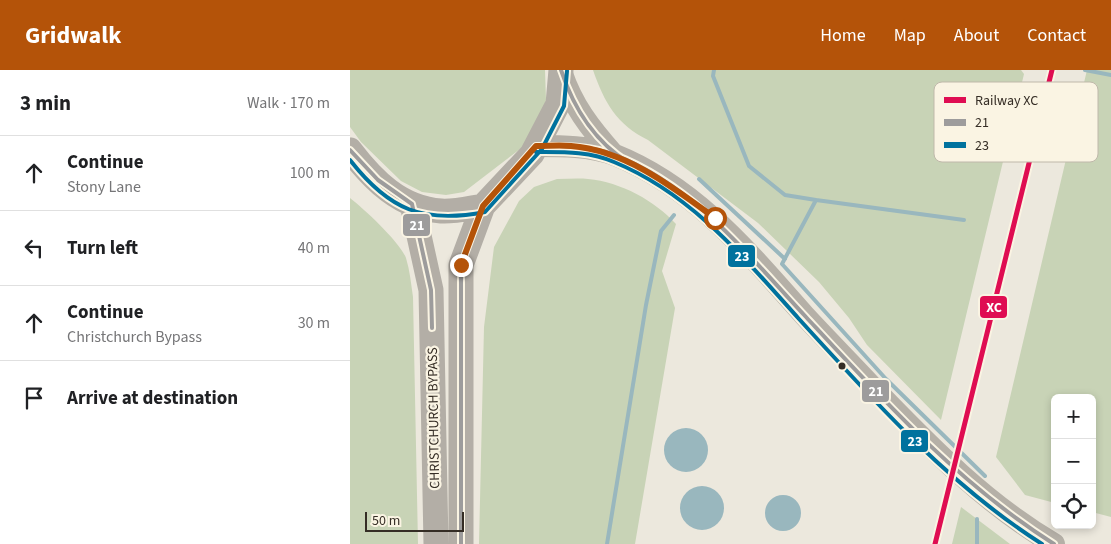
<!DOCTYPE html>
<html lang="en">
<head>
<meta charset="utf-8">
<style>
	:root { --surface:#fff; --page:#f6f6f6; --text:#202124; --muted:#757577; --line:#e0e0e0; --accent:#b45309 }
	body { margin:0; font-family:"Source Sans 3",sans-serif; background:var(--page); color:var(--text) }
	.controls { position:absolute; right:15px; bottom:15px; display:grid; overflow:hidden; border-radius:8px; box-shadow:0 2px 8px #0003 }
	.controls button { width:45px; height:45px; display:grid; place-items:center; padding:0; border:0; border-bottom:1px solid var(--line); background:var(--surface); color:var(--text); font:25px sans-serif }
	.scale { position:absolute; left:15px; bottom:12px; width:99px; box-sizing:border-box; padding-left:5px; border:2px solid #352d25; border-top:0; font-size:14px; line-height:18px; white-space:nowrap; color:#352d25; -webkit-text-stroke:4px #faf4e3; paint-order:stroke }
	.stop { position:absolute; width:15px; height:15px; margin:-11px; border:4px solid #b45309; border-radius:50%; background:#fff }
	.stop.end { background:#b45309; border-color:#fff; box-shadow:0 1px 5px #0008 }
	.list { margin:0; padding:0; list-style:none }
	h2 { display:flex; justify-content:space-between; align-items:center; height:65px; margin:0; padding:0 20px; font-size:21px }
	h2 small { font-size:16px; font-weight:400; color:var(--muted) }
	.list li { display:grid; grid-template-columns:32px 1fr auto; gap:15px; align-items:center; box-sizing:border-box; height:75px; padding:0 20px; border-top:1px solid var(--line) }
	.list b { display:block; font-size:19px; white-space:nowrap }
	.list p { margin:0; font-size:16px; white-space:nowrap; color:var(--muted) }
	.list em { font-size:16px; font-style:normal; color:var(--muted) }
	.icon { flex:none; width:28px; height:28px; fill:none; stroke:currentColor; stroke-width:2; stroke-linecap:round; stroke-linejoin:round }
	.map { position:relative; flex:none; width:761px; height:474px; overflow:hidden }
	header { display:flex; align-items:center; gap:30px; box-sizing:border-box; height:70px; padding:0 25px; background:var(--accent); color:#fff }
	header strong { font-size:24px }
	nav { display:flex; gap:28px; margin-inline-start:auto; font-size:18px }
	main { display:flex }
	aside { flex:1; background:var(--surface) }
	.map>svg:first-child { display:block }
	.green { fill:#c8d3b6 }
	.water { fill:#99b7be }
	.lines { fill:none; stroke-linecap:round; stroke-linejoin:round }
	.stream { stroke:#99b7be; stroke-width:4 }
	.secondary { stroke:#b5b0a7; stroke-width:22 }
	.primary { stroke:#b3aea6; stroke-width:25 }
	.bus-1-casing { stroke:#faf4e3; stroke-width:8 }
	.bus-2-casing { stroke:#faf4e3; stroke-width:8 }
	.bus-1 { stroke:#9d9c9c; stroke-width:4 }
	.bus-2 { stroke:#00729e; stroke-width:4 }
	.rail-1-casing { stroke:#faf4e3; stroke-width:9 }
	.rail-1 { stroke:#df0d52; stroke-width:5 }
	.route { stroke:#b45309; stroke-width:6 }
	.bus-dot { fill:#352d25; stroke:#faf4e3; stroke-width:2 }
	.labels { text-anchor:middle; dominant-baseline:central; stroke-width:4.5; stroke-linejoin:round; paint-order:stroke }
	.street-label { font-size:14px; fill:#352d25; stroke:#faf4e3 }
	.key { fill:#faf4e3; stroke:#bfb8aa; stroke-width:1 }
	.key-label { font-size:14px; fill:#352d25 }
	.line-badge { stroke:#faf4e3; stroke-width:2 }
	.badge-label { font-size:14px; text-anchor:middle; font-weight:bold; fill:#fff }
</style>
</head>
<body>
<header>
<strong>Gridwalk</strong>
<nav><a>Home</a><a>Map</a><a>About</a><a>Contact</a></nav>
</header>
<main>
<aside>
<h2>3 min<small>Walk · 170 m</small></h2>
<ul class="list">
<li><svg class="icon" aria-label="ahead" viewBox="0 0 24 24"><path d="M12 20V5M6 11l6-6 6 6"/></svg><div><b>Continue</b><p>Stony Lane</p></div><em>100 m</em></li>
<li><svg class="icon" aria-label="left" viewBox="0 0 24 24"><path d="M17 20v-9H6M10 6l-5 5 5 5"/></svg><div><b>Turn left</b></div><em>40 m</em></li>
<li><svg class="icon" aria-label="ahead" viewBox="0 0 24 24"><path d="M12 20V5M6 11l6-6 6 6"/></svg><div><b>Continue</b><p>Christchurch Bypass</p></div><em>30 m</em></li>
<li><svg class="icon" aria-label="arrive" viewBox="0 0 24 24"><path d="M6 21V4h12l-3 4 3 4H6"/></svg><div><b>Arrive at destination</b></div></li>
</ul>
</aside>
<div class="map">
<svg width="761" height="474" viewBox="0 0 761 474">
	<rect width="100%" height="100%" fill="#ece8dd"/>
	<path class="green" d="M0,0H195L196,30L189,56L178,73L114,122L96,125L72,122L51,111L11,72L0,57Z
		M243,0H671L674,4L591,350L517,275L499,248L469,212L408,153L298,70C267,55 254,32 243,0Z
		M737,0H761V447L742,442V328H705V433L675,425L646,387Z
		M207,109C217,109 228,108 238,109C271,112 305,131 326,154L312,201L325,238L285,474H129L134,257L144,177L169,131L184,117Z
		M0,128C14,139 50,172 56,188C60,201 61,214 63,227L68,474H0Z
		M611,437L660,474H602Z"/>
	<path class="water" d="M314 380a22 22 0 1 1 44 0a22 22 0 1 1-44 0Z
		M330 438a22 22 0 1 1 44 0a22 22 0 1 1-44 0Z
		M415 443a18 18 0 1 1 36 0a18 18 0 1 1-36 0Z"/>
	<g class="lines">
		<path class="stream" d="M364,0L363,6L399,96L435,125L466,130L432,194L536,309L635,406
			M735,0L761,5
			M349,109L435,189
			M466,130L614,150
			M257,474L296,235L311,161L324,145
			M627,474V449"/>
		<path class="secondary" d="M211,1C222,35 240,58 264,85
			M186,76C212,76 240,76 265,85C345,117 399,183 454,245C478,271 503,296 527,322C582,379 636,434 704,474"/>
		<path class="primary" d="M0,80C23,110 50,138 91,141C104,142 120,138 133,136
			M62,134L81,220L86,474
			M111,474V195L133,136L182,84L208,34L211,0"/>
		<defs>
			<path id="bus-1" d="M211,0C224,39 244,71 279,93
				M0,80L28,110L62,134L81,220L82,258
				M111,474V195L133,136L186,76C212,76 240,75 265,85C345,116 399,186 456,247C532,329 609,414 704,474"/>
			<path id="bus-2" d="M186,82C212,82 240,81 264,92C342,124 394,188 449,249C523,330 599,415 692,474
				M0,90C39,140 73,154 135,142L192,79L214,36L217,1"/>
		</defs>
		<use href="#bus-1" class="bus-1-casing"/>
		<use href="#bus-2" class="bus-2-casing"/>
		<use href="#bus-1" class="bus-1"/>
		<use href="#bus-2" class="bus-2"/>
		<defs>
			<path id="rail-1" d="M585,474L702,0"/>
		</defs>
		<use href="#rail-1" class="rail-1-casing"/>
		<use href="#rail-1" class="rail-1"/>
	</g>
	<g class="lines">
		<path class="route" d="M111,195L133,136L186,76C198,76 210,75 221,76C275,80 323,117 365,148"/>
	</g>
	<circle class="bus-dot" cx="492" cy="296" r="4.5"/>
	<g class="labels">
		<g class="street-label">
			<text transform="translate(84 348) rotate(-91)">CHRISTCHURCH BYPASS</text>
		</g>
	</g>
	<rect x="584" y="12" width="164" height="80" rx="8" class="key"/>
	<rect x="594" y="27" width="22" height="6" fill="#df0d52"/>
	<rect x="594" y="49" width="22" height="7" fill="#9d9c9c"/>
	<rect x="594" y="72" width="22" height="6" fill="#00729e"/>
	<g class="key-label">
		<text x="625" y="35">Railway XC</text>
		<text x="625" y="57">21</text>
		<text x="625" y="80">23</text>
	</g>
	<g class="line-badge">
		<rect x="52" y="143" width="29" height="24" rx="5" fill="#9d9c9c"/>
		<rect x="377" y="174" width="29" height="24" rx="5" fill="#00729e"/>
		<rect x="629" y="225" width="29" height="24" rx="5" fill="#df0d52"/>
		<rect x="511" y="309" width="29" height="24" rx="5" fill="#9d9c9c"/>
		<rect x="550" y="359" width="29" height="24" rx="5" fill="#00729e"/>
	</g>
	<g class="badge-label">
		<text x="67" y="160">21</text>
		<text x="392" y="191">23</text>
		<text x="644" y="242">XC</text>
		<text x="526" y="326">21</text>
		<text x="565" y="376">23</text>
	</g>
</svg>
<div class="controls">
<button>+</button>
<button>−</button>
<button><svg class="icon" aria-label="locate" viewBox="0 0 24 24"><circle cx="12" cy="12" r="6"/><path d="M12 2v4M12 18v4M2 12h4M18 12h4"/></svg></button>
</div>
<div class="scale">50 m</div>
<div class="stop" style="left:365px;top:148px"></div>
<div class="stop end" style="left:111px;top:195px"></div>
</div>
</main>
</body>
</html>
